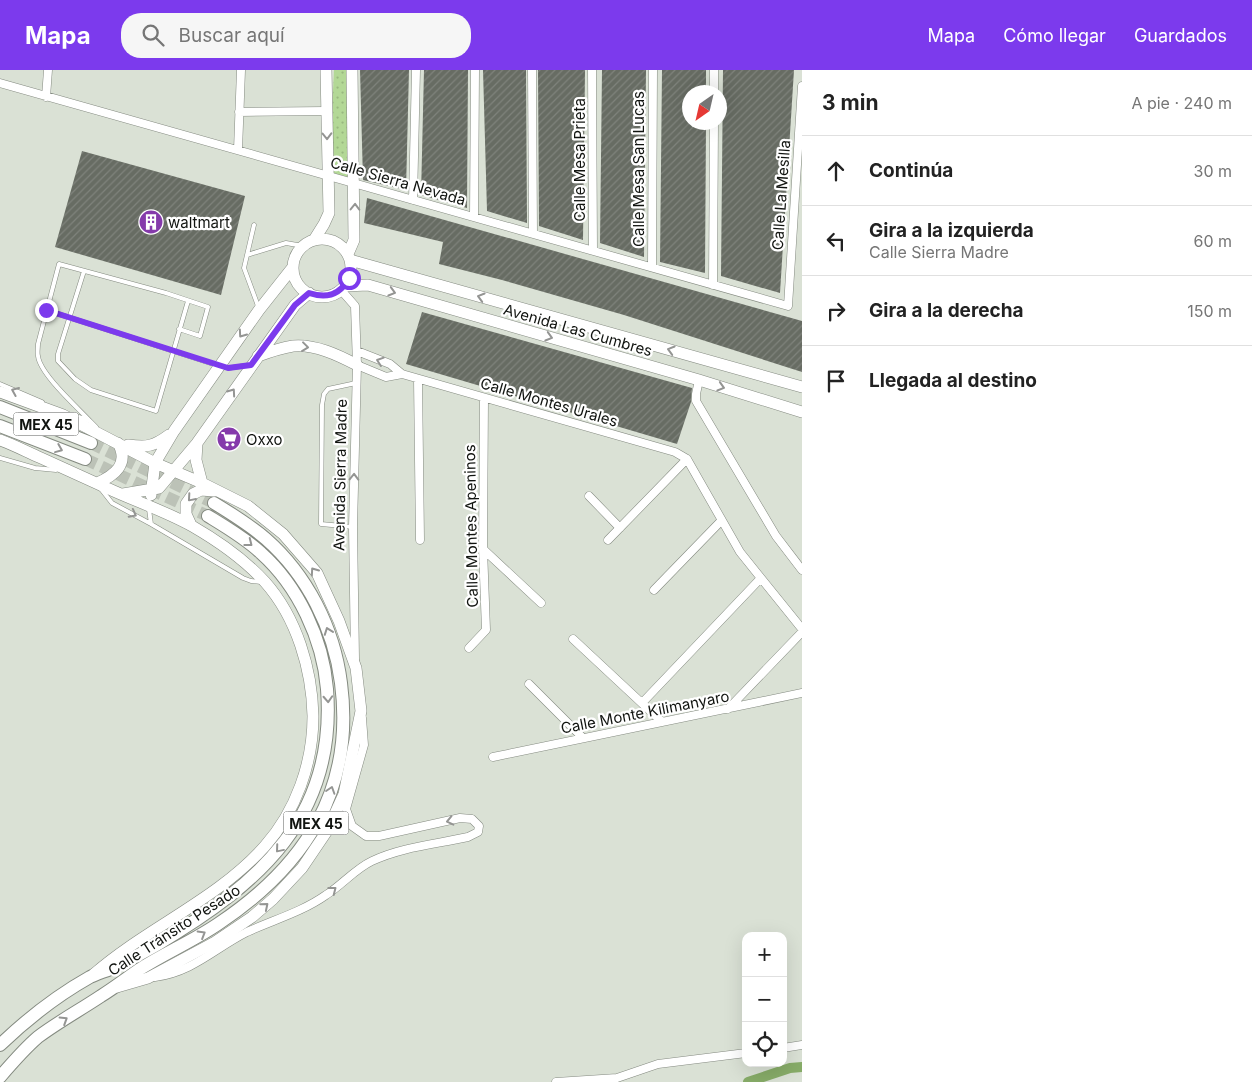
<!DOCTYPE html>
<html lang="es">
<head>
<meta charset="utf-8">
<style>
	:root { --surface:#fff; --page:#f6f6f6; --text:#222; --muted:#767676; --line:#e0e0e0; --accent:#7c3aed }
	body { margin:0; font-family:Inter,sans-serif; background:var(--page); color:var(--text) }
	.controls { position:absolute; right:15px; bottom:15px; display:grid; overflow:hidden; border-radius:10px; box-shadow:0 5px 20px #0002 }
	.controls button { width:45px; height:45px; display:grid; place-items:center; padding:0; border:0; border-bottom:1px solid var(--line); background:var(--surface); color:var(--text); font:25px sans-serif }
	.compass { position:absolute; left:682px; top:15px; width:45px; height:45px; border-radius:50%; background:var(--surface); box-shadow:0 5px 20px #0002; rotate:214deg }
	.stop { position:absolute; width:15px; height:15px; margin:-11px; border:4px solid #7c3aed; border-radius:50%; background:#fff }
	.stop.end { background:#7c3aed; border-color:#fff; box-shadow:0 1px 5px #0008 }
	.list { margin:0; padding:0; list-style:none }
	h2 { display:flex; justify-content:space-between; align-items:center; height:65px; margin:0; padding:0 20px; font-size:21px }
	h2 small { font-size:16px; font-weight:400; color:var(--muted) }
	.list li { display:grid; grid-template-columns:32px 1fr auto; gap:15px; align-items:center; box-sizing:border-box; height:70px; padding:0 20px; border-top:1px solid var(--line) }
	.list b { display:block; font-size:19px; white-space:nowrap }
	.list p { margin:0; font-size:16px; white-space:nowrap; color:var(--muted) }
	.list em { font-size:16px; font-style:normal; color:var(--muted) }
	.icon { flex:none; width:28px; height:28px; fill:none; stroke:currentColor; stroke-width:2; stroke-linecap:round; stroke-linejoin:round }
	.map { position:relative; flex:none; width:802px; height:1012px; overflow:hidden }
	header { display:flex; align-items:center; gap:30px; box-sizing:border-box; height:70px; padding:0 25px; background:var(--accent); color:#fff }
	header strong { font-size:24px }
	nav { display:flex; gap:28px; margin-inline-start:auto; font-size:18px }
	.search { width:350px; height:45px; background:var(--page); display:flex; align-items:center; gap:12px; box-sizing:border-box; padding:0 18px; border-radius:20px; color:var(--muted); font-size:19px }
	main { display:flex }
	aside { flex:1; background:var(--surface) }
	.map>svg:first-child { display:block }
	.grass { fill:url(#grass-dots) }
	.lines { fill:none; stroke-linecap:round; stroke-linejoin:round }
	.canal { stroke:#87ac68; stroke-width:10 }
	.building { fill:url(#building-hatch) }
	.primary-tunnel { stroke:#bcc2b7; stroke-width:12; stroke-dasharray:12 6; stroke-linecap:butt }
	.lane-casing { stroke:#848a80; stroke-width:5 }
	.street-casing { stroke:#848a80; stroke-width:9 }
	.secondary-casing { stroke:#848a80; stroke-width:12 }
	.primary-casing { stroke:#848a80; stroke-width:14 }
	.lane { stroke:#fff; stroke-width:4 }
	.street { stroke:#fff; stroke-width:8 }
	.secondary { stroke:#fff; stroke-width:11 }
	.primary { stroke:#fff; stroke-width:12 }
	.oneway { stroke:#949593 }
	.route { stroke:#7c3aed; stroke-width:6 }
	.labels { text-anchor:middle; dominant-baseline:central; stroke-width:4.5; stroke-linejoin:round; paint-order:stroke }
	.shield { fill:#fff; stroke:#585a58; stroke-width:1 }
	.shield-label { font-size:14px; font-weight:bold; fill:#111410 }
	.street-label { font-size:15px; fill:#111410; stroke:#fff }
	.poi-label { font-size:15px; fill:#111410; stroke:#fff; text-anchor:start }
</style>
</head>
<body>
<header>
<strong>Mapa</strong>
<div class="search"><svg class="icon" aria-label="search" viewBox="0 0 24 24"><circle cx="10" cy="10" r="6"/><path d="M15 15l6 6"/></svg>Buscar aquí</div>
<nav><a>Mapa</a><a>Cómo llegar</a><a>Guardados</a></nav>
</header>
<main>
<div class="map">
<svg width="802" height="1012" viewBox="0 0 802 1012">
	<defs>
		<pattern id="grass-dots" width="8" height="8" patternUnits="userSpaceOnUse" patternTransform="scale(1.25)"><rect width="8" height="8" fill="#b3d896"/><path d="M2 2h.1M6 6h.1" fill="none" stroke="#99b880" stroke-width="1.8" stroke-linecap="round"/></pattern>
		<pattern id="building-hatch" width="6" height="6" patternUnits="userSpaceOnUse" patternTransform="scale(1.25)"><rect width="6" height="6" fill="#676c63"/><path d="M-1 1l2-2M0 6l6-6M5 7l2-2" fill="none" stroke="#7f837c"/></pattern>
	</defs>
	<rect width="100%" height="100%" fill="#dae1d5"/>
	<path class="grass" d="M334,0H350L351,108L329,103Z"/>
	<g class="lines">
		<path class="canal" d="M748,1012L790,998L802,997"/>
	</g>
	<path class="building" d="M360,0H409L406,120L363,110Z
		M424,0H468L467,138L421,125Z
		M483,0H526L527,153L487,141Z
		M538,0H585L583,170L539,156Z
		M602,0H646L644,187L600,173Z
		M662,0H706V22H690V52H706L705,203L660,192Z
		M723,0H794L780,223L721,206Z
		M82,81L245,126L221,225L55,177Z
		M367,128L802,251V302L624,245L502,210L439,194L443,172L364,153Z
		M422,242L692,318L691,332L677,374L406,294Z"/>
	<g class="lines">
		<path class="primary-tunnel" d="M91,373L214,433
			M85,389L208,446"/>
		<defs>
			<path id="lane" d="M247,185L254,155
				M84,201L58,284V291L75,309L91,320L156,341L188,231
				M258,236L244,198L247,185L286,173L303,176
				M46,240L220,296L229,298L250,295
				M0,314L42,332
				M74,345L90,351L96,357
				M90,351C77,337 40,304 38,286C37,283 38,278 38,274L59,194L166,223L208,237L200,266L179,259
				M0,388L35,398L56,400
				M101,419L112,433L151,454L243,508L251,511L262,512
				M149,439L151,454
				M353,457L321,454L322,335L324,324L328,319L356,313"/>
			<path id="street" d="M532,0L533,163
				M592,0L593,180
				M0,13L788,236L802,16
				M714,22V0
				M46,27L48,0
				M239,42L326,41
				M238,80L241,0
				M413,130L416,0
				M474,147L475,0
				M652,197L653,0
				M713,215L714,52
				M341,220L355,236L357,295L353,457L355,589
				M357,281L390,294L402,304L675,382L687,389
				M357,295L386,307L402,304
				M418,309L420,470
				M699,310L696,324V331L776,466L802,500
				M687,389L740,482L802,559
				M589,426L620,458
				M608,470L687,389
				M483,479L541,533
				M654,520L721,451
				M573,569L661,651
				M469,578L486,560L483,479L484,328
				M529,614L583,668
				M642,633L760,509
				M728,639L802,562
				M493,687L802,623
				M155,907C193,902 215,878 247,862C273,850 302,842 326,825C342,815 355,799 372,791C401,777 437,774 468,767L478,762L479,756L472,749L460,748L379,766H366L352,756L346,739L364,675L362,648
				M783,978L802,975
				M556,1012L617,1008L658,994L746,983"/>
			<path id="secondary" d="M293 198a29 29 0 1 1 58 0a29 29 0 1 1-58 0Z
				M314,170L324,154L329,143L326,0
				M348,184L354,170L352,0
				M350,190L802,317
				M345,216L368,215L699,310L802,342
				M258,286C269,282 281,278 293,276C315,274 338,285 357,295
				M0,322L63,345L155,393L202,413L248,436L283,464L317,503L339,551L356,598L361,641L344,724L327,761L302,798L273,829L252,847L215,872L148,908L117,917
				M0,370C14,375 27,382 41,388C63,398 85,408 107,418C135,431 165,441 192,456C218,471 245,490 265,512C297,548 312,600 313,646C313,693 296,741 265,776C217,830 148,857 94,904
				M197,373L196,390L202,413
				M128,375C147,377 153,377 169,365
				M97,413C114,406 130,394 118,373
				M123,424L159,418L197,373L295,235L309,223
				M151,425L155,393L174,361L259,240L293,197
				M191,455L186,444V434L193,424L201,420L214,421"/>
			<path id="primary" d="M0,337L91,373
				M0,356L85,389
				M0,975C27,949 58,925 90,907C96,904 102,902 108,900C125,893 142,883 158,874C259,814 337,747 327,619C323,569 298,516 261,483C245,468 226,457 208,446
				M0,1007C12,993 24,979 38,967C58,952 80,940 101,926C114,918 127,908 140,899C165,883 193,871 218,854C305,796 355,720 341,613C334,558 307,505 266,469C250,455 232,444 214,433"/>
		</defs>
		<use href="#lane" class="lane-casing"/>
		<use href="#street" class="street-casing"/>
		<use href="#secondary" class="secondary-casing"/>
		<use href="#primary" class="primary-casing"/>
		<use href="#lane" class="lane"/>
		<use href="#street" class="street"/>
		<use href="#secondary" class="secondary"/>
		<use href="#primary" class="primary"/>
	</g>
	<defs><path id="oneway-chevron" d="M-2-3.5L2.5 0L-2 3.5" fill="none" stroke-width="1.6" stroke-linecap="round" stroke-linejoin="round" transform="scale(1.25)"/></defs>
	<g class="oneway">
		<use href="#oneway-chevron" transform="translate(327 66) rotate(89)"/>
		<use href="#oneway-chevron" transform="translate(355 137) rotate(-89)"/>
		<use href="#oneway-chevron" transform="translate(392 222) rotate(16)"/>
		<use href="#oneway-chevron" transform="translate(481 227) rotate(-164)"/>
		<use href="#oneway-chevron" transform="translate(242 264) rotate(125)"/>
		<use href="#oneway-chevron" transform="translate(549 267) rotate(16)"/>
		<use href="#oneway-chevron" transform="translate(305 277) rotate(7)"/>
		<use href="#oneway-chevron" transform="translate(671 280) rotate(-164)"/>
		<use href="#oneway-chevron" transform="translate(380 291) rotate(-161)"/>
		<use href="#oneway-chevron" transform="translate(721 317) rotate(17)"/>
		<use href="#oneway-chevron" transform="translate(15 321) rotate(-157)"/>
		<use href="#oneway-chevron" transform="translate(232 322) rotate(-55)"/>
		<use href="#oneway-chevron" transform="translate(59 379) rotate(22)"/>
		<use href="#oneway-chevron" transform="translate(354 407) rotate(-89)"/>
		<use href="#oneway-chevron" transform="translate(191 428) rotate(131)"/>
		<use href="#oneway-chevron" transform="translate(133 444) rotate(28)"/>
		<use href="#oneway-chevron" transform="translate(249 473) rotate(38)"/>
		<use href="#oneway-chevron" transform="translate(314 501) rotate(-125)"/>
		<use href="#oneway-chevron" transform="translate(328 561) rotate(-110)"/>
		<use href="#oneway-chevron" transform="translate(328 629) rotate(87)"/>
		<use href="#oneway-chevron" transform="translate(331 720) rotate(-72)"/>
		<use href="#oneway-chevron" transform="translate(450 751) rotate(167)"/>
		<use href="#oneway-chevron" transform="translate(279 779) rotate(130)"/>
		<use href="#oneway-chevron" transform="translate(333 820) rotate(-38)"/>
		<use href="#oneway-chevron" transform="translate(265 836) rotate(-40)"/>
		<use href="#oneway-chevron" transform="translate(202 864) rotate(-31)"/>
		<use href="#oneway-chevron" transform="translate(64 950) rotate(-32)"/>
	</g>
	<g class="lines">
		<path class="route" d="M46,240L228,298L251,295L295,235L309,223C327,229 340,225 349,208"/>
	</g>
	<defs>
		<symbol id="building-disc" viewBox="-11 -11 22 22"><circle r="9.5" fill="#853aab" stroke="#fff"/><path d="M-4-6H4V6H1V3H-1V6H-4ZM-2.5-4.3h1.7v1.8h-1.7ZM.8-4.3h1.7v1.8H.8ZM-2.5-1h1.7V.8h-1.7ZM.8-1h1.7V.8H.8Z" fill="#fff"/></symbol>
		<symbol id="supermarket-disc" viewBox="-11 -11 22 22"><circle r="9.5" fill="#853aab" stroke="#fff"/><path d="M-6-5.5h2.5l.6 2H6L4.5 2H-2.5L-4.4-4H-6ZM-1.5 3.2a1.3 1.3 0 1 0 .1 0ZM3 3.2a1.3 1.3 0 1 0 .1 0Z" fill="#fff"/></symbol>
	</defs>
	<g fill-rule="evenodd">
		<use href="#building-disc" x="137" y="138" width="28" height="28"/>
		<use href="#supermarket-disc" x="215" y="355" width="28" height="28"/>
	</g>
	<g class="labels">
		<g class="shield">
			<rect x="13.5" y="342.5" width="65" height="23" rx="4"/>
			<rect x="283.5" y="741.5" width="65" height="23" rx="4"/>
		</g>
		<g class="shield-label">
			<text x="46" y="354">MEX 45</text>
			<text x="316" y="753">MEX 45</text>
		</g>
		<g class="street-label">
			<text transform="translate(579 90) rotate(-90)">Calle Mesa Prieta</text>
			<text transform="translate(638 99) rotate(-90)">Calle Mesa San Lucas</text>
			<text transform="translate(398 111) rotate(16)">Calle Sierra Nevada</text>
			<text transform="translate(781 125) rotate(-86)">Calle La Mesilla</text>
			<text transform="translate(578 260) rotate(16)">Avenida Las Cumbres</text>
			<text transform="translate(549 332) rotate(16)">Calle Montes Urales</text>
			<text transform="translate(340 405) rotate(-89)">Avenida Sierra Madre</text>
			<text transform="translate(471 456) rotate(-91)">Calle Montes Apeninos</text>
			<text transform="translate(645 642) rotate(-11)">Calle Monte Kilimanyaro</text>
			<text transform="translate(174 860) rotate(-33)">Calle Tránsito Pesado</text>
		</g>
		<g class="poi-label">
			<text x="168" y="152">waltmart</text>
			<text x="246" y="369">Oxxo</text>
		</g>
	</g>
</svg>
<div class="controls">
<button>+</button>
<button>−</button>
<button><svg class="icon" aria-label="locate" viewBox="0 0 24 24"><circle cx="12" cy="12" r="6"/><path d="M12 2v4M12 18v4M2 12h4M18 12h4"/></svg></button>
</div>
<svg class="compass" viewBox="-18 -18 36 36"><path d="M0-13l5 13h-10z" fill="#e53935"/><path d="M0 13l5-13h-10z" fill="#767676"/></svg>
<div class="stop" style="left:349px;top:208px"></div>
<div class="stop end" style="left:46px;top:240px"></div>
</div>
<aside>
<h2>3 min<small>A pie · 240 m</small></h2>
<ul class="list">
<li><svg class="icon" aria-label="ahead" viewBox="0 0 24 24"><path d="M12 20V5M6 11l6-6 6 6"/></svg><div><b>Continúa</b></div><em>30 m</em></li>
<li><svg class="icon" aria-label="left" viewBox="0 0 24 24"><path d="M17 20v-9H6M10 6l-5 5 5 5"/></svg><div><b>Gira a la izquierda</b><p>Calle Sierra Madre</p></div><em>60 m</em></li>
<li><svg class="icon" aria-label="right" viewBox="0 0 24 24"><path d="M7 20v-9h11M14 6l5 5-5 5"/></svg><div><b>Gira a la derecha</b></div><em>150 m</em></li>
<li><svg class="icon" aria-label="arrive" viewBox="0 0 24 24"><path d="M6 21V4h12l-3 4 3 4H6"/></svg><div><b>Llegada al destino</b></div></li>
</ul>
</aside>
</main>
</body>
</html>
